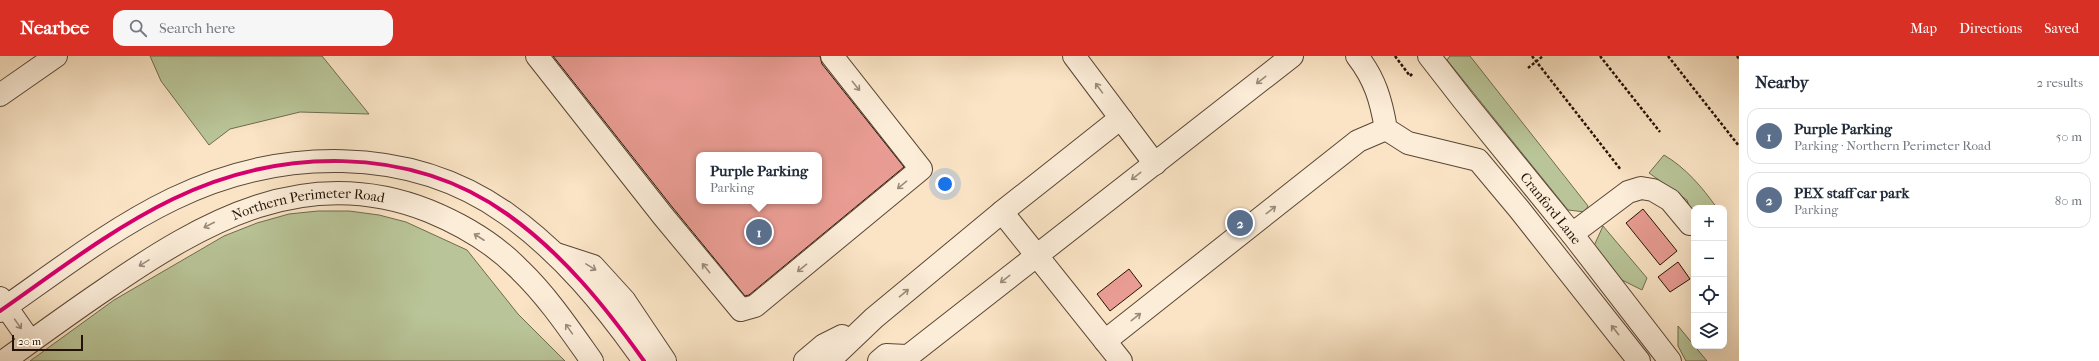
<!DOCTYPE html>
<html lang="en">
<head>
<meta charset="utf-8">
<style>
	:root { --surface:#fff; --page:#f6f6f7; --text:#1f2937; --muted:#747a83; --line:#e0e1e3; --accent:#d93025 }
	body { margin:0; font-family:"IM FELL French Canon",serif; background:var(--page); color:var(--text) }
	.controls { position:absolute; right:12px; bottom:12px; display:grid; overflow:hidden; border-radius:8px; box-shadow:0 4px 16px #0002 }
	.controls button { width:36px; height:36px; display:grid; place-items:center; padding:0; border:0; border-bottom:1px solid var(--line); background:var(--surface); color:var(--text); font:20px sans-serif }
	.scale { position:absolute; left:12px; bottom:10px; width:71px; box-sizing:border-box; padding-left:4px; border:2px solid #241206; border-top:0; font-size:11px; line-height:14px; white-space:nowrap; color:#241206; -webkit-text-stroke:3px #fcedd9; paint-order:stroke }
	.you { position:absolute; left:945px; top:128px; width:14px; height:14px; margin:-10px; border:3px solid #fff; border-radius:50%; background:#1a73e8; box-shadow:0 0 0 6px #1a73e833 }
	.badge { display:grid; place-items:center; width:26px; height:26px; border-radius:50%; background:var(--accent); color:#fff; font-size:13px; font-weight:700 }
	.pin { position:absolute; translate:-50% -50%; border:2px solid #fff; box-shadow:0 1px 4px #0006 }
	.popup { position:absolute; left:696px; top:96px; width:126px; height:52px; box-sizing:border-box; display:grid; place-content:center; border-radius:8px; background:var(--surface); filter:drop-shadow(0 1px 3px #0005); font-size:13px; white-space:nowrap; color:var(--muted) }
	.popup b { font-size:15px; color:var(--text) }
	.popup::after { content:''; position:absolute; left:50%; top:100%; margin-left:-8px; border:8px solid transparent; border-top-color:var(--surface) }
	.list { margin:0; padding:0; list-style:none }
	h2 { display:flex; justify-content:space-between; align-items:center; height:52px; margin:0; padding:0 16px; font-size:17px }
	h2 small { font-size:13px; font-weight:400; color:var(--muted) }
	.list li { display:grid; grid-template-columns:26px 1fr auto; gap:12px; align-items:center; box-sizing:border-box; height:56px; margin:0 8px 8px; padding:0 8px; border:1px solid var(--line); border-radius:12px }
	.list b { display:block; font-size:15px; white-space:nowrap }
	.list p { margin:0; font-size:13px; white-space:nowrap; color:var(--muted) }
	.list em { font-size:13px; font-style:normal; color:var(--muted) }
	.icon { flex:none; width:22px; height:22px; fill:none; stroke:currentColor; stroke-width:2; stroke-linecap:round; stroke-linejoin:round }
	.map { position:relative; flex:none; width:1739px; height:305px; overflow:hidden }
	header { display:flex; align-items:center; gap:24px; box-sizing:border-box; height:56px; padding:0 20px; background:var(--accent); color:#fff }
	header strong { font-size:19px }
	nav { display:flex; gap:22px; margin-inline-start:auto; font-size:14px }
	.search { width:280px; height:36px; background:var(--page); display:flex; align-items:center; gap:10px; box-sizing:border-box; padding:0 14px; border-radius:12px; color:var(--muted); font-size:15px }
	main { display:flex }
	aside { flex:1; background:var(--surface) }
	.map>svg:first-child { display:block }
	.green { fill:#b9c598; stroke:#6e6c4f }
	.building { fill:#e99c93; stroke:#241206; fill-rule:evenodd }
	.lines { fill:none; stroke-linecap:round; stroke-linejoin:round }
	.minor-casing { stroke:#5a4636; stroke-width:24 }
	.path { stroke:#241206; stroke-width:2.5; stroke-dasharray:3 2; stroke-linecap:butt }
	.minor { stroke:#fcedd9; stroke-width:22 }
	.cycleway-casing { stroke:#fcedd9; stroke-width:6 }
	.cycleway { stroke:#d6006c; stroke-width:4 }
	.oneway { stroke:#9b8a7a }
	.labels { text-anchor:middle; dominant-baseline:central; stroke-width:3.5; stroke-linejoin:round; paint-order:stroke }
	.street-label { font-size:14px; fill:#241206; stroke:#fcedd9 }
</style>
</head>
<body>
<header>
<strong>Nearbee</strong>
<div class="search"><svg class="icon" aria-label="search" viewBox="0 0 24 24"><circle cx="10" cy="10" r="6"/><path d="M15 15l6 6"/></svg>Search here</div>
<nav><a>Map</a><a>Directions</a><a>Saved</a></nav>
</header>
<main>
<div class="map">
<svg width="1739" height="305" viewBox="0 0 1739 305">
	<rect width="100%" height="100%" fill="#fae4c5"/>
	<filter id="stains"><feTurbulence type="fractalNoise" baseFrequency=".005" numOctaves="4"/><feColorMatrix values="0 0 0 0 .2 0 0 0 0 .09 0 0 0 0 .02 0 0 0 .5 -.17"/></filter>
	<radialGradient id="worn" r=".72"><stop offset=".6" stop-color="#630" stop-opacity="0"/><stop offset="1" stop-color="#630" stop-opacity=".3"/></radialGradient>
	<path class="green" d="M150,0H322L369,58L300,56L230,73L209,89L161,25Z
		M1450,0H1470L1588,150L1585,156L1568,154L1447,4Z
		M1664,99C1686,112 1702,131 1717,152H1694V165L1687,144L1649,117Z
		M318,155H349L379,159L406,166L467,194L518,258L565,305H30L114,244L224,180L257,167L289,158Z
		M1603,170L1647,222L1642,234L1622,224L1593,192Z
		M1678,270L1707,305H1686L1678,290Z"/>
	<path class="building" d="M553,0H820L822,8L904,111L749,239L745,240L673,152ZM699,99H819V145H699Z
		M1643,153L1677,195L1660,209L1626,167Z
		M1678,206L1690,223L1670,236L1658,221Z
		M1129,213L1142,230L1110,255L1097,238Z"/>
	<g class="lines">
		<defs>
			<g id="minor">
				<path d="M537,0L663,160L741,254L755,250L921,113L832,0"/>
				<path d="M1074,0L1155,108"/>
				<path d="M1357,0C1375,23 1381,44 1386,73L1408,87L1478,104L1519,153L1639,305"/>
				<path id="s1" d="M1429,0L1464,45L1572,178L1670,305"/>
				<path d="M0,39L56,0"/>
				<path d="M1002,156L1121,305"/>
				<path d="M1572,178L1628,136L1641,132L1653,134L1670,144L1690,168"/>
				<path d="M556,198L593,210L624,244L665,305"/>
				<path d="M0,242L30,285"/>
				<path d="M0,255C56,216 111,173 173,143C278,92 409,88 507,158C562,197 605,250 644,305"/>
				<path d="M1105,285L1358,85L1386,73"/>
				<path id="s2" d="M4,305C37,281 70,257 104,234C204,165 306,106 429,155C463,169 495,188 520,214C548,241 570,274 592,305"/>
				<path d="M805,305L824,289L842,280"/>
				<path d="M829,305L874,262L1002,156L1112,69L1122,64"/>
				<path d="M879,305L886,299L907,300"/>
				<path d="M902,305L1292,0"/>
			</g>
		</defs>
		<use href="#minor" class="minor-casing"/>
		<path class="path" d="M1395,0L1410,20L1413,17
			M1532,0L1621,114
			M1600,0L1660,76
			M1668,0L1739,90
			M1737,0L1739,3
			M1528,12L1543,0"/>
		<use href="#minor" class="minor"/>
		<defs>
			<path id="cycleway" d="M0,255C56,216 111,173 173,143C278,92 409,88 507,158C562,197 605,250 644,305"/>
		</defs>
		<use href="#cycleway" class="cycleway-casing"/>
		<use href="#cycleway" class="cycleway"/>
	</g>
	<defs><path id="oneway-shaft" d="M-6 0H5M1.5-3L5.5 0L1.5 3" fill="none" stroke-width="1.6" stroke-linecap="round" stroke-linejoin="round"/></defs>
	<g class="oneway">
		<use href="#oneway-shaft" transform="translate(1261 24) rotate(142)"/>
		<use href="#oneway-shaft" transform="translate(856 30) rotate(51)"/>
		<use href="#oneway-shaft" transform="translate(1099 32) rotate(-126)"/>
		<use href="#oneway-shaft" transform="translate(1136 120) rotate(142)"/>
		<use href="#oneway-shaft" transform="translate(902 129) rotate(141)"/>
		<use href="#oneway-shaft" transform="translate(1271 154) rotate(-38)"/>
		<use href="#oneway-shaft" transform="translate(209 169) rotate(153)"/>
		<use href="#oneway-shaft" transform="translate(479 181) rotate(-147)"/>
		<use href="#oneway-shaft" transform="translate(144 207) rotate(148)"/>
		<use href="#oneway-shaft" transform="translate(591 211) rotate(31)"/>
		<use href="#oneway-shaft" transform="translate(706 212) rotate(-129)"/>
		<use href="#oneway-shaft" transform="translate(802 212) rotate(141)"/>
		<use href="#oneway-shaft" transform="translate(1005 223) rotate(142)"/>
		<use href="#oneway-shaft" transform="translate(904 237) rotate(-40)"/>
		<use href="#oneway-shaft" transform="translate(1136 261) rotate(-38)"/>
		<use href="#oneway-shaft" transform="translate(18 268) rotate(55)"/>
		<use href="#oneway-shaft" transform="translate(569 273) rotate(-125)"/>
		<use href="#oneway-shaft" transform="translate(1615 274) rotate(-128)"/>
	</g>
	<g class="labels">
		<g class="street-label">
			<text stroke="none"><textPath href="#s1" startOffset="195">Cranford Lane</textPath></text>
			<text stroke="none"><textPath href="#s2" startOffset="349">Northern Perimeter Road</textPath></text>
		</g>
	</g>
	<rect width="100%" height="100%" filter="url(#stains)"/>
	<rect width="100%" height="100%" fill="url(#worn)"/>
</svg>
<div class="controls">
<button>+</button>
<button>−</button>
<button><svg class="icon" aria-label="locate" viewBox="0 0 24 24"><circle cx="12" cy="12" r="6"/><path d="M12 2v4M12 18v4M2 12h4M18 12h4"/></svg></button>
<button><svg class="icon" aria-label="layers" viewBox="0 0 24 24"><path d="M12 4l9 5-9 5-9-5zM3 14l9 5 9-5"/></svg></button>
</div>
<div class="scale">20 m</div>
<div class="you"></div>
<div class="pin badge" style="left:759px;top:176px;background:#5c6f8a">1</div>
<div class="popup"><b>Purple Parking</b>Parking</div>
<div class="pin badge" style="left:1240px;top:167px;background:#5c6f8a">2</div>
</div>
<aside>
<h2>Nearby<small>2 results</small></h2>
<ul class="list">
<li><span class="badge" style="background:#5c6f8a">1</span><div><b>Purple Parking</b><p>Parking · Northern Perimeter Road</p></div><em>50 m</em></li>
<li><span class="badge" style="background:#5c6f8a">2</span><div><b>PEX staff car park</b><p>Parking</p></div><em>80 m</em></li>
</ul>
</aside>
</main>
</body>
</html>
